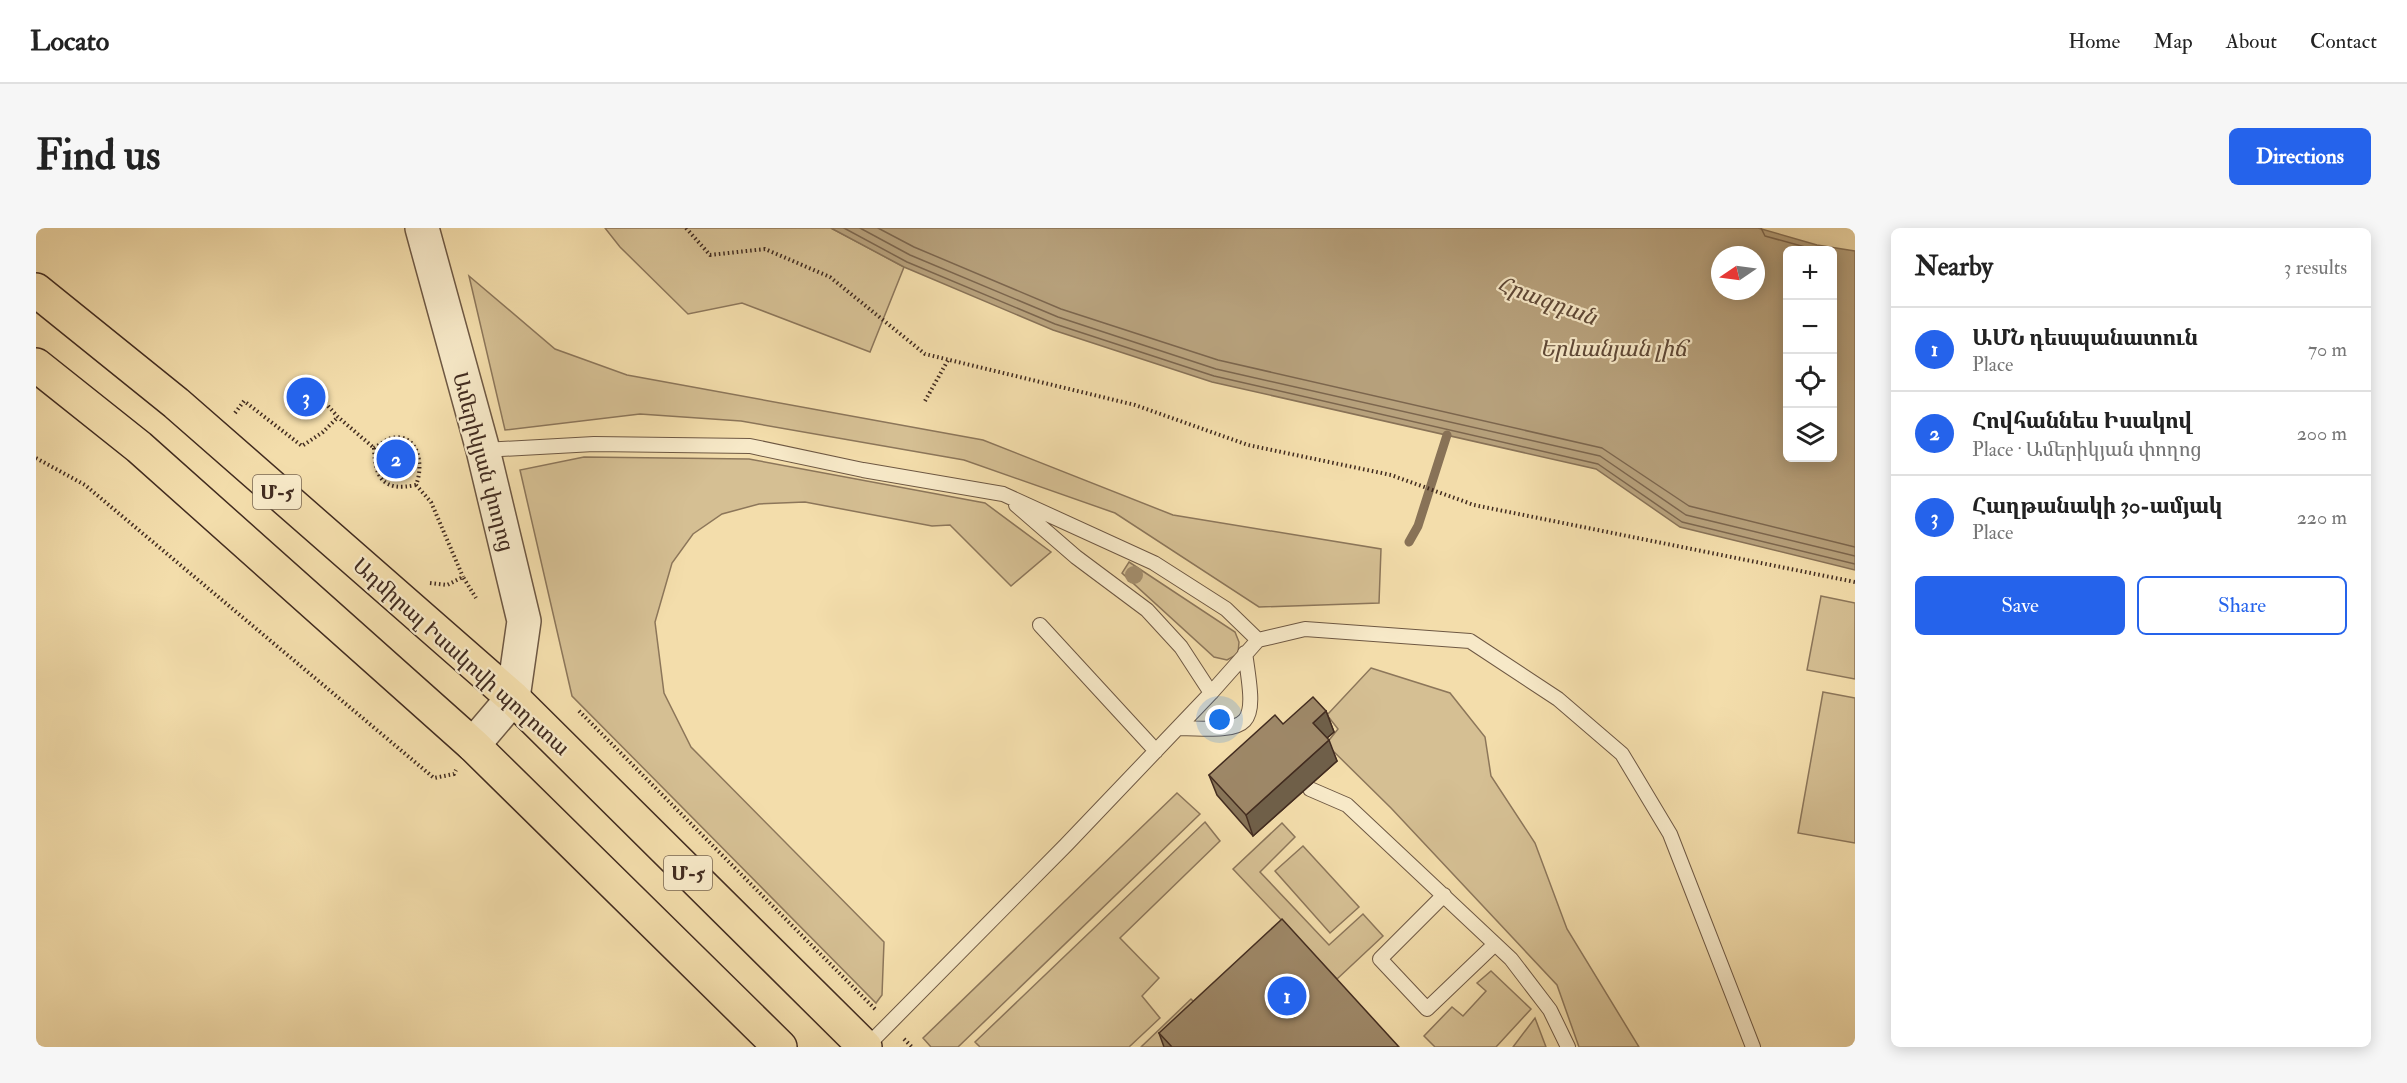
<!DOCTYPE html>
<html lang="en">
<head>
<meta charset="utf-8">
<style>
	:root { --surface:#fff; --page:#f6f6f6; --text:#222; --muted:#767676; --line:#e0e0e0; --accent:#2563eb }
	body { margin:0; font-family:"IM FELL Double Pica","Noto Serif Armenian",serif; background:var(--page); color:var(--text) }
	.controls { position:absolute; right:18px; top:18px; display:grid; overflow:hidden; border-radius:9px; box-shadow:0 3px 15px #0003 }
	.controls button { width:54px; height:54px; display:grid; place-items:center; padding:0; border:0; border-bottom:2px solid var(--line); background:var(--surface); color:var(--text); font:30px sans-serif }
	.compass { position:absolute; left:1675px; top:18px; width:54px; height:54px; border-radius:50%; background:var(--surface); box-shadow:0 3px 15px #0003; rotate:257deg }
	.you { position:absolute; left:1184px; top:492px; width:21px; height:21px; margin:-15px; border:4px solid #fff; border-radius:50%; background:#1a73e8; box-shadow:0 0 0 9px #1a73e833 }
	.badge { display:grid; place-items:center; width:39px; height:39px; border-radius:50%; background:var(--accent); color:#fff; font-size:20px; font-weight:700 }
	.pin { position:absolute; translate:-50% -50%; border:3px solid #fff; box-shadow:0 2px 6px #0006 }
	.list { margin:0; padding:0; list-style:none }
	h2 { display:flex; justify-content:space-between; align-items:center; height:78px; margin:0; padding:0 24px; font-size:26px }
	h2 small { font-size:20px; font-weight:400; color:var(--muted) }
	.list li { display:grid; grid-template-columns:39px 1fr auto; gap:18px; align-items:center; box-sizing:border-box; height:84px; padding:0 24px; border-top:2px solid var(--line) }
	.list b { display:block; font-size:22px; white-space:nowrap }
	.list p { margin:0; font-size:20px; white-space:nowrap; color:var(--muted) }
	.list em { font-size:20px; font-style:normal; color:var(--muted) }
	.actions { display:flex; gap:12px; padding:18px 24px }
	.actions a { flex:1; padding:14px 0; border:2px solid var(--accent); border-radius:9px; text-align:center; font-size:21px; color:var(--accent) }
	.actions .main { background:var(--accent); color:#fff }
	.icon { flex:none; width:33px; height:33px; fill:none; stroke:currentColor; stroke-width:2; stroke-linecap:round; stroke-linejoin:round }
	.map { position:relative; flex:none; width:1819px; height:819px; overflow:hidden; border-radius:9px }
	header { display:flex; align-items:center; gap:36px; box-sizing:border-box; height:84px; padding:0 30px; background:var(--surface); border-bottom:2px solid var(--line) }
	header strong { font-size:28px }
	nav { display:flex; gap:33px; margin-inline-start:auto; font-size:21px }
	.intro { display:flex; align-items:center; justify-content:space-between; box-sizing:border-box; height:144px; padding:0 36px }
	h1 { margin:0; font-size:42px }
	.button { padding:15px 27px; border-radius:9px; background:var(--accent); color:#fff; font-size:21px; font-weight:700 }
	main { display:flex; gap:36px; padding:0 36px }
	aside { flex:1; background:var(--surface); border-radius:9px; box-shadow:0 3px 15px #0003 }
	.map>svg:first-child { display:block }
	.green { fill:#d5bf93; stroke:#8c765a; stroke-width:1.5 }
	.water { fill:#b7a17c; stroke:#887257; stroke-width:1.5; fill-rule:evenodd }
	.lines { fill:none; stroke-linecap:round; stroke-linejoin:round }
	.shore { stroke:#7c664e; stroke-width:1.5 }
	.stream { stroke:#887257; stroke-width:9 }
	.service-casing { stroke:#6e5843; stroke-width:16 }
	.tertiary-casing { stroke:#6e5843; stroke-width:36 }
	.trunk-casing { stroke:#422c20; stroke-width:36 }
	.path { stroke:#422c20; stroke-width:4; stroke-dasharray:1.5 3; stroke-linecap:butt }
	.service { stroke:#f7e9c8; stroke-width:14 }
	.tertiary { stroke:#f7e9c8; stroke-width:33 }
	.trunk { stroke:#f3ddab; stroke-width:33 }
	.tree { fill:#a28c6b }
	.wall { fill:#887559; stroke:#422c20; stroke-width:1.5 }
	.shaded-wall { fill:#6f5f49; stroke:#422c20; stroke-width:1.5 }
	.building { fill:#9e8868; stroke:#422c20; stroke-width:1.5 }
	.labels { text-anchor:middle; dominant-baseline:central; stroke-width:4.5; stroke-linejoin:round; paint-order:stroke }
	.shield { fill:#f7e9c8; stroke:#786552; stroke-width:1.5 }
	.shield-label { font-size:20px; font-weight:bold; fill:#422c20 }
	.street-label { font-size:21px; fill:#422c20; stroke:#f7e9c8 }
	.water-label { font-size:22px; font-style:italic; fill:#5f4937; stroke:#f7e9c8 }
</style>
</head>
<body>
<header>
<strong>Locato</strong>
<nav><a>Home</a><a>Map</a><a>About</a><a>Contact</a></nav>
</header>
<div class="intro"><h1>Find us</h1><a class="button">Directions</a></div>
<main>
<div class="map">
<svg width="1819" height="819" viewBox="0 0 1819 819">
	<rect width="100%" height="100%" fill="#f3ddab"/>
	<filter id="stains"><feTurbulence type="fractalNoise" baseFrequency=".00333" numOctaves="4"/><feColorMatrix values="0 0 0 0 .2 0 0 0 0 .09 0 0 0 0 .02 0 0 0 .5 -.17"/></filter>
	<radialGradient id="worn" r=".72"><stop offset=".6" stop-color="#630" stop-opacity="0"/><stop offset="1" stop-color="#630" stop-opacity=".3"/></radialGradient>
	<path class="green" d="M569,0H795L868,39L834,124L706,75L652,86L584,19Z
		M433,48L519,121L591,147L947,212L1137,287L1345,321L1343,375L1223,379L1079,285L928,232L705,193L604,186L469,202Z
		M548,229L713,231L949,275L1015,324L975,358L914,297L896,298L769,274L723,276L686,286L657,306L636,335L619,394L628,465L655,519L848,714L846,767L840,775L536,468L484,242Z
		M1093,334L1199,404L1203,414L1202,426L1191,432L1178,429L1086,345Z
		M1785,368L1819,375V451L1771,442Z
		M1335,440L1414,465L1449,509L1455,548L1499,615L1531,701L1603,819H1543L1521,757L1355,580L1290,516L1302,501L1291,487Z
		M1787,464L1819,470V615L1762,605Z
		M1141,565L1164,586L922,819H895L887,810Z
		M1169,594L1184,613L1084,710L1123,750L1106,768L1124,790L1093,819H944L939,814Z
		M1246,595L1259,609L1224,644L1293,717L1327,686L1347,708L1301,751L1197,641Z
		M1267,618L1323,679L1294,705L1239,643Z
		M1455,743L1495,781L1460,819H1399L1388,808L1416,779L1427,788L1450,763L1441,755Z
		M1155,771L1172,788L1139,819H1105Z
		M1499,790L1510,819H1477Z"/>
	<path class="water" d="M795,0H1722L1781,17L1819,23V342L1644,299L1560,241L1176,154L1017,102L868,39ZM1752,22H1796V230H1752ZM1684,27H1720V63H1684Z"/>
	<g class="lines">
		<path class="shore" d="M808,0L871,34L1019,96L1178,148L1562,236L1646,294L1819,336
			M824,0L874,27L1022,89L1180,141L1564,228L1650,287L1819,328
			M842,0L878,19L1025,81L1182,132L1566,220L1653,278L1819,319
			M1725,0L1729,8L1780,22"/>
		<path class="stream" d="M1373,314L1382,298L1411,207"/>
		<defs>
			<path id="service" d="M447,222L558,216L714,218L827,242L967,266L1118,335L1190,381L1222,412
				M980,277L1040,329L1111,382L1145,419L1175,465
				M1004,397L1120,523
				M1142,500C1218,503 1221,502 1209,425
				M1274,561L1311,577L1475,731L1514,782L1532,819
				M1408,667L1344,731L1391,781L1459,716
				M830,819L1030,617L1175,465L1222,412L1269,401L1434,413L1522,471L1586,526L1634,606L1717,819"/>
			<path id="tertiary" d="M386,0L447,222L488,393L477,470L437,517"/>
			<path id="trunk" d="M0,62L140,175L477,470L829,819
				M0,137L103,219L437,517L744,819"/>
		</defs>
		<use href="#service" class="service-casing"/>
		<use href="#tertiary" class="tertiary-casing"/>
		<use href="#trunk" class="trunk-casing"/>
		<path class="path" d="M650,0L674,27L729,21L794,49L889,126L1099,177L1212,217L1355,247L1438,277L1819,354
			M283,168L302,189L338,220
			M889,173L912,132
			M199,185L208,173L266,218L287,204L302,189
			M338,220C343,217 350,212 355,210C383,204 388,238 380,257
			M338,220C339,250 347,264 380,257
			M0,230L49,257L398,550L418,546L420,542
			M380,257L395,274L427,349
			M394,355L411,357L427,349L440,370
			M543,483L840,782
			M868,811L876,819"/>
		<use href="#service" class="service"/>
		<use href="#tertiary" class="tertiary"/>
		<use href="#trunk" class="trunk"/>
	</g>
	<circle class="tree" cx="1098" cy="347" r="9"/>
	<path class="wall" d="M1290,483L1298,504L1291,510L1301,533L1217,608L1181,567L1173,547L1247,496Z
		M1123,805L1363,819H1128Z"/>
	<path class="shaded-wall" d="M1290,483L1298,504L1285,515L1277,495Z
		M1293,512L1301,533L1217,608L1210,587Z"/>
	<path class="building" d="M1277,469L1290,483L1277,495L1293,512L1210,587L1173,547L1239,487L1247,496Z
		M1246,691L1363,819H1136L1123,805Z"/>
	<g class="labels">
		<g class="shield">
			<rect x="217" y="247" width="48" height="34" rx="4.5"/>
			<rect x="628" y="628" width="48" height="34" rx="4.5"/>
		</g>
		<g class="shield-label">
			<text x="241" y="264">Մ-5</text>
			<text x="652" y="645">Մ-5</text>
		</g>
		<g class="street-label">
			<text transform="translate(447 234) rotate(75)">Ամերիկյան փողոց</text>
			<text transform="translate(425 429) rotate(42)">Ադմիրալ Իսակովի պողոտա</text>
		</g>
		<g class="water-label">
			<text transform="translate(1511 73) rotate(20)">Հրազդան</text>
			<text x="1577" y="121">Երևանյան լիճ</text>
		</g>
	</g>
	<rect width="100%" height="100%" filter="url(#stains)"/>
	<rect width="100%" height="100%" fill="url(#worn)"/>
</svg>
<div class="controls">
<button>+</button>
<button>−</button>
<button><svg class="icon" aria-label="locate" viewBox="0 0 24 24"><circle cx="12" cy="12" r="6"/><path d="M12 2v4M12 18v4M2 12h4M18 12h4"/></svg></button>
<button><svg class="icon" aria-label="layers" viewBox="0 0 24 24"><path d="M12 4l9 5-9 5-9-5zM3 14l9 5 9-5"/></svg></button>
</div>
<svg class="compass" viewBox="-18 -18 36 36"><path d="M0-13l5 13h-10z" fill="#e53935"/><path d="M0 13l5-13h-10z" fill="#767676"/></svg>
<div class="you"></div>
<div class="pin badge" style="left:1251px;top:768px">1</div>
<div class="pin badge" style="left:360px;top:231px">2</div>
<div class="pin badge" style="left:270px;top:169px">3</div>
</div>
<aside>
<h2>Nearby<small>3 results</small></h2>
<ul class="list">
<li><span class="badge">1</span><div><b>ԱՄՆ դեսպանատուն</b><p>Place</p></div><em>70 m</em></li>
<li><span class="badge">2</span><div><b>Հովհաննես Իսակով</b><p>Place · Ամերիկյան փողոց</p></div><em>200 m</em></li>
<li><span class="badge">3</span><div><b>Հաղթանակի 30-ամյակ</b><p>Place</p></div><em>220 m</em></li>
</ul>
<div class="actions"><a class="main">Save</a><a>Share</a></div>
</aside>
</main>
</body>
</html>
